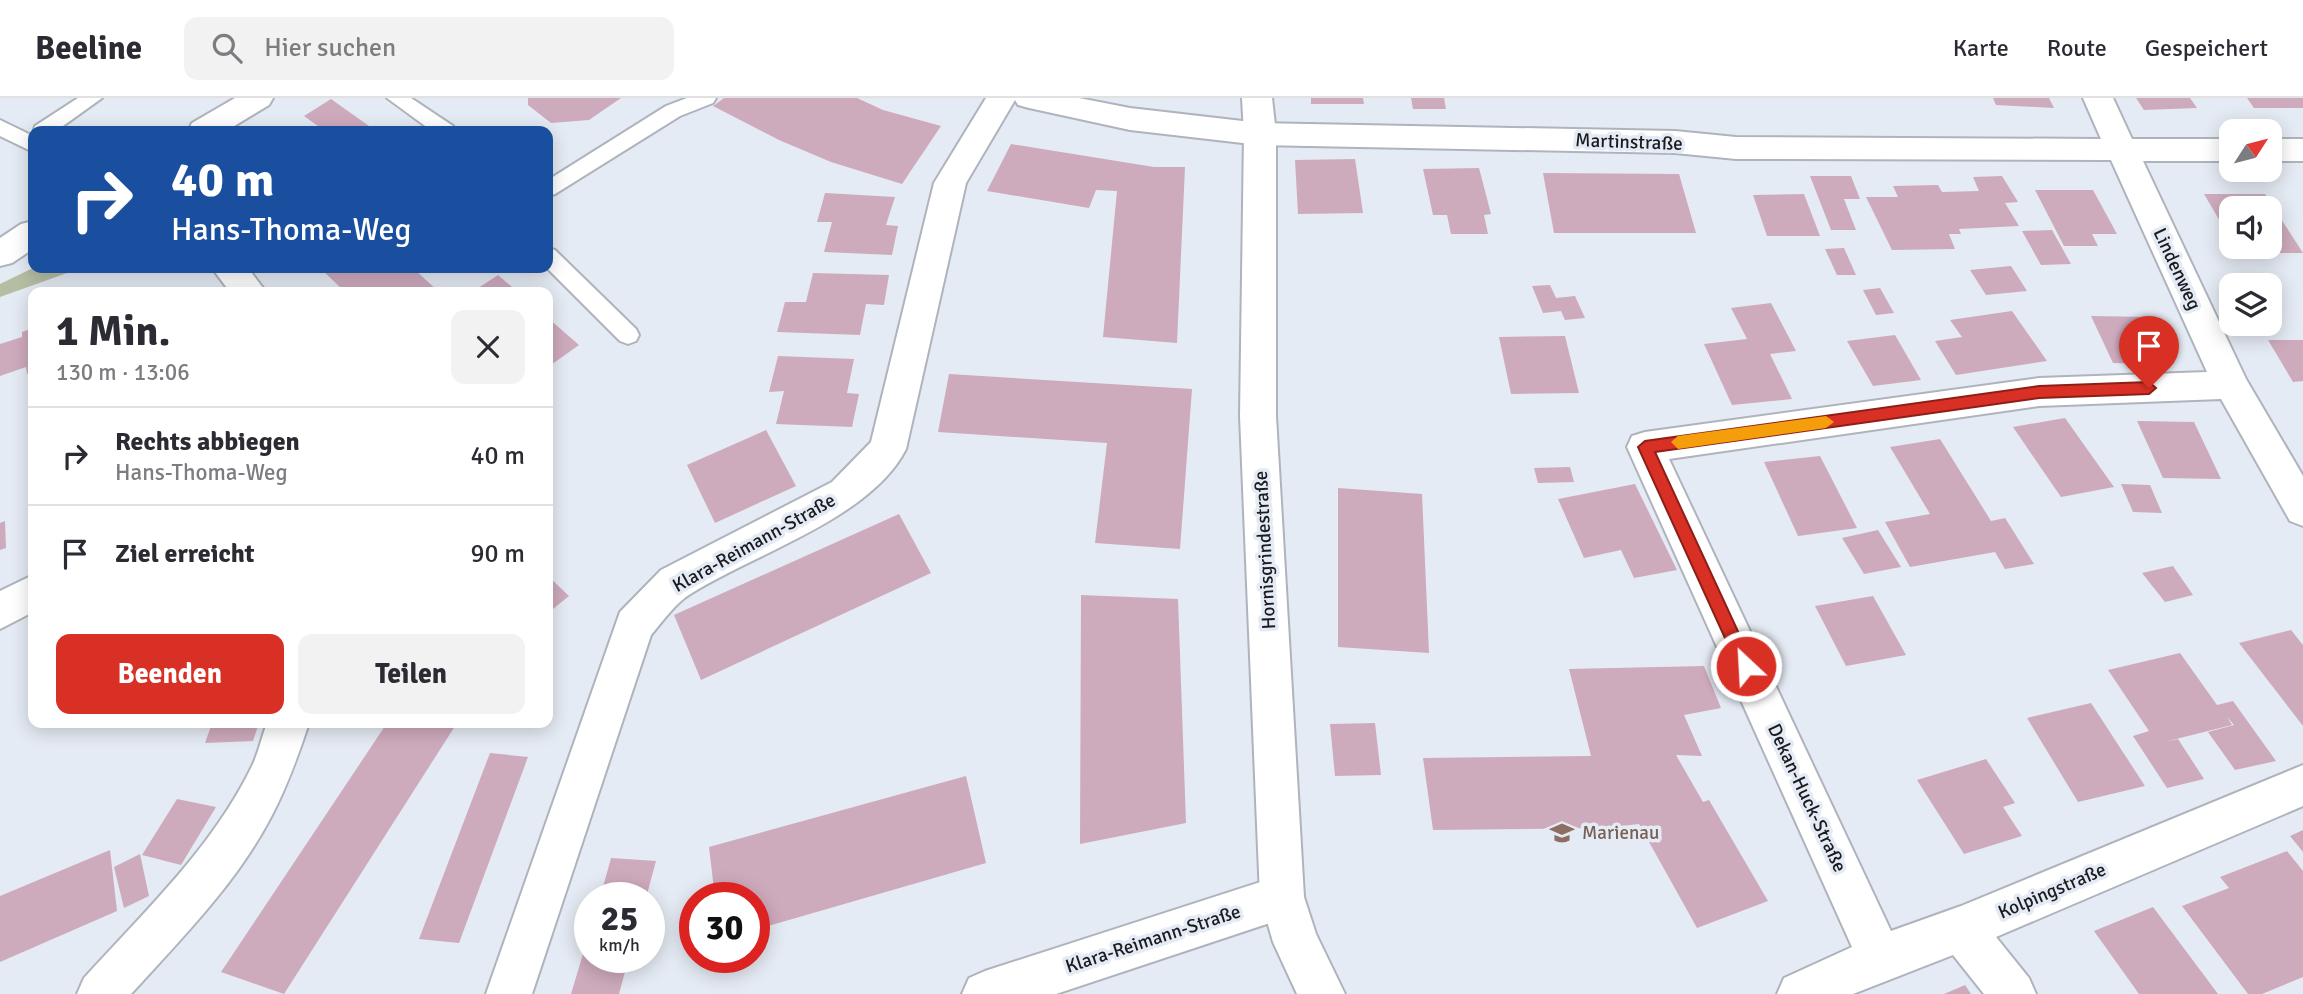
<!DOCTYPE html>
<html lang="de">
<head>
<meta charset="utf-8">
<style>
  body { margin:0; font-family:Signika,sans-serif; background:#f2f2f3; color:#2b2b33; height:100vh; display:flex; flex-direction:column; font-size:26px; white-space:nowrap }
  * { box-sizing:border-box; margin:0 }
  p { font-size:23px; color:#7c7c81 }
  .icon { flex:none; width:38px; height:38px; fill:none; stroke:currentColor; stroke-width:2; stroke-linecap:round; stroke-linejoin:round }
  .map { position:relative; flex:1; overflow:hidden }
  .panel { position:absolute; left:28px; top:189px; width:525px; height:441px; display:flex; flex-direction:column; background:#fff; border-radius:14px; box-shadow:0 4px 18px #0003 }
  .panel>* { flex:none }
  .banner { position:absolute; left:28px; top:28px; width:525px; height:147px; border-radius:14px; box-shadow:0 4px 18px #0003; background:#1a4fa0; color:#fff; overflow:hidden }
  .needle { width:46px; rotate:54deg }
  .buttons { position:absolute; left:2219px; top:21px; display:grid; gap:14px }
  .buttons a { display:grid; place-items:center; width:63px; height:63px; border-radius:14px; background:#fff; box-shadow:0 4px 18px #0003; font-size:35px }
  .speed { position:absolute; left:574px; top:784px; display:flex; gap:14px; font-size:35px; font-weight:700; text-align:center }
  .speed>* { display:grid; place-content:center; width:91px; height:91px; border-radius:50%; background:#fff; box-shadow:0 4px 18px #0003; line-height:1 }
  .speed small { font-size:18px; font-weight:400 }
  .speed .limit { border:10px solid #d22; background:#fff; color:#111 }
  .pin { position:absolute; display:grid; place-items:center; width:60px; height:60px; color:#fff; margin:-72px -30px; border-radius:50% 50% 50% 0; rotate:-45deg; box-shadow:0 0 7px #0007 }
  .pin .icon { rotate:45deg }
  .me { position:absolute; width:77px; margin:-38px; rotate:335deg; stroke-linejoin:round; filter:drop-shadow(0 0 5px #0008) }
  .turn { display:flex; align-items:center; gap:24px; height:147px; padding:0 28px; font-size:32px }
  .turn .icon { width:91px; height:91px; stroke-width:2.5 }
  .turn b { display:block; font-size:49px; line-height:60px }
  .round { display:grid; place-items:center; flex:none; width:74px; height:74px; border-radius:14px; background:#f2f2f3 }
  .headline { display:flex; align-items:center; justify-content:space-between; height:119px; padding:0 28px }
  h1 { font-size:42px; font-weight:800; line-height:52px }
  .cta { display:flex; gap:14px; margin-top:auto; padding:14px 28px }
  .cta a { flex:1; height:80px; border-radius:14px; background:#d93025; color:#fff; font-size:28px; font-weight:800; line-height:80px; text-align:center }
  .cta a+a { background:#f2f2f3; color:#2b2b33 }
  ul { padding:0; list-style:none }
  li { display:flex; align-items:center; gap:21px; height:98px; padding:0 28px; border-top:2px solid #e1e1e2 }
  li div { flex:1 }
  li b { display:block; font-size:26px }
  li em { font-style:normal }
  header { display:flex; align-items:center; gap:42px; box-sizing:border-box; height:98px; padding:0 35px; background:#fff; border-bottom:2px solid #e1e1e2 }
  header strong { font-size:33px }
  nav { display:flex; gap:38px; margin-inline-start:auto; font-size:24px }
  .search { width:490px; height:63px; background:#f2f2f3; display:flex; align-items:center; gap:18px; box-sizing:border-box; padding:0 24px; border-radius:14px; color:#7c7c81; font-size:26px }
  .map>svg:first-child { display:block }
</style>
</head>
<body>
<header>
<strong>Beeline</strong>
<div class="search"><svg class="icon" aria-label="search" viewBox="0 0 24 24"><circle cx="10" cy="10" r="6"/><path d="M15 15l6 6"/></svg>Hier suchen</div>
<nav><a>Karte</a><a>Route</a><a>Gespeichert</a></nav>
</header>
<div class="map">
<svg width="2303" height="896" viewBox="0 0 2303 896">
  <rect width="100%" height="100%" fill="#e5ebf4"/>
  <!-- green -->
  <polygon fill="#b5bda3" points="33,170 81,170 0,199 0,186"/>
  <!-- building -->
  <g fill="#ceaabd">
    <polygon points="528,0 621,0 589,22 551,25 528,7"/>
    <polygon points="724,0 857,0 883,12 941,28 902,86 831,64 779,42 713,8"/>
    <polygon points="1311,0 1363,0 1364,6 1311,6"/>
    <polygon points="1411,0 1444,0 1446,11 1413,11"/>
    <polygon points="1993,0 2049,0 2054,10 1996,7"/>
    <polygon points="2136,0 2190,0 2197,10 2144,12"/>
    <polygon points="2247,0 2303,0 2303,10 2254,10"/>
    <polygon points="331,1 376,33 325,33 304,18"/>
    <polygon points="1011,46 1154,69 1185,69 1177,245 1103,239 1117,93 1096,92 1089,110 987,93"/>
    <polygon points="1355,61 1363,115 1298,116 1295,62"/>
    <polygon points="1479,70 1491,116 1484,117 1488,136 1451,136 1447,117 1433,117 1423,71"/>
    <polygon points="1543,75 1679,76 1696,135 1554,135"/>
    <polygon points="1810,78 1851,78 1860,101 1844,101 1856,132 1831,132"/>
    <polygon points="2002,78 2018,104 2005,105 2019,128 1959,131 1961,136 1949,136 1955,151 1892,152 1866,99 1898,99 1893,88 1938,87 1942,94 1979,93 1973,79"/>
    <polygon points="2035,92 2093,92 2117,136 2092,136 2098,148 2064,148"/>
    <polygon points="825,95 895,99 886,127 898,128 892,157 824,154 832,124 817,124"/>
    <polygon points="1804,96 1820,138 1767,138 1753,97"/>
    <polygon points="2204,96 2265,96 2303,155 2275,155 2270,147 2270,110 2231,110 2231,142"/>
    <polygon points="2052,132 2071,166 2041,167 2022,133"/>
    <polygon points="1844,150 1856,177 1837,177 1825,151"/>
    <polygon points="2011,168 2027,193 1986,197 1970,172"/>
    <polygon points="320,170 413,170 439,194 345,194"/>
    <polygon points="813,175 889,177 884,207 866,206 860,237 777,234 785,204 806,204"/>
    <polygon points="498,177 518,194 472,194"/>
    <polygon points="1550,187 1556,200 1575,198 1585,220 1565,222 1561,213 1543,215 1532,188"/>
    <polygon points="1880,190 1894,215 1876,217 1863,192"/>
    <polygon points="1771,205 1796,253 1770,256 1792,301 1732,307 1704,246 1747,241 1731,210"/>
    <polygon points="2012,213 2047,263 1956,277 1935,243 1962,239 1950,222"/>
    <polygon points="2091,218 2152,219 2169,252 2156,252 2162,266 2113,265"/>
    <polygon points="548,220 579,247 548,269"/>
    <polygon points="33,230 33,274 27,276 26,269 0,278 0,246 22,239 22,234"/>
    <polygon points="1895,237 1921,282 1873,288 1847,243"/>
    <polygon points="1565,238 1579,295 1511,296 1499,239"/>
    <polygon points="2268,242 2303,242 2303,283 2293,284"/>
    <polygon points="778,258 854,261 847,295 859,296 852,329 776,326 784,293 769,294"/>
    <polygon points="949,276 1192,291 1180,451 1095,445 1107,345 938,334"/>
    <polygon points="2065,320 2114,389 2061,399 2013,329"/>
    <polygon points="2137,323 2194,324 2221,381 2163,380"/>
    <polygon points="766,332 796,388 715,425 687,367"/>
    <polygon points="1940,341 1991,423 2005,420 2034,466 2005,471 1995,454 1910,469 1885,424 1930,416 1890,349"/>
    <polygon points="1820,358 1857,430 1798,438 1764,364"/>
    <polygon points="1570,369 1574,384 1538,385 1534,370"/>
    <polygon points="1635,386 1677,472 1634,480 1621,452 1584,460 1558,401"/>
    <polygon points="2121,386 2150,387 2162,415 2133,414"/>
    <polygon points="1338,390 1422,396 1429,555 1338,549"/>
    <polygon points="899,416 931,475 701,582 674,517"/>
    <polygon points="5,423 6,450 0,452 0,425"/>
    <polygon points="1878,432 1901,469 1864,476 1842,440"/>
    <polygon points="2173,468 2193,497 2165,504 2142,475"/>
    <polygon points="548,478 569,498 548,515"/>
    <polygon points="1081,497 1178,501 1186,725 1080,746"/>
    <polygon points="1873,498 1906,557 1846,568 1815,508"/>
    <polygon points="2291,532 2303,547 2303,628 2239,545"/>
    <polygon points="2180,555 2217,607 2233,603 2276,663 2235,672 2208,634 2234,627 2227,619 2232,627 2164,644 2178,641 2204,681 2167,690 2133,638 2149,633 2108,572"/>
    <polygon points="1704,568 1721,610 1684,617 1702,658 1676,657 1703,704 1709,702 1768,803 1697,830 1639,726 1605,730 1433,732 1423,660 1591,658 1569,571"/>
    <polygon points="2091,605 2145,688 2078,704 2027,620"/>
    <polygon points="212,625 259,625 253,643 205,645"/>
    <polygon points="387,625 457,625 284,896 221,874"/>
    <polygon points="1375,625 1381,677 1335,678 1330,626"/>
    <polygon points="490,655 528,659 459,845 419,841"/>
    <polygon points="1986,661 2015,705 2003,709 2022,738 1964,756 1917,682"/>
    <polygon points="966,678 986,765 754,832 754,800 715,800 709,749"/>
    <polygon points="177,701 216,709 181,767 142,757"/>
    <polygon points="2303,732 2303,754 2290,738"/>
    <polygon points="110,752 117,813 0,864 0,798"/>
    <polygon points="2287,753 2303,773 2303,879 2262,896 2248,896 2182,808 2229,790 2220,779"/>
    <polygon points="140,756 149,798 124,810 114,769"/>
    <polygon points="611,760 656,763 646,800 600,800"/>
    <polygon points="2153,809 2218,896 2139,896 2094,833"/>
    <polygon points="589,836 590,859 629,859 619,896 571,896"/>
    <polygon points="1965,887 1971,896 1944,896"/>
  </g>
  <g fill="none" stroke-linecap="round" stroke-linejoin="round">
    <!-- lane casing -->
    <g stroke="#aeb3bc" stroke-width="4">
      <g id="lane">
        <polygon points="78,0 102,0 56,33 33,35 35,28"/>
        <polygon points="387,0 411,0 453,28 456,33 432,33"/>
        <polygon points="687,0 716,0 713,5 680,18 555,96 548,98 548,82 666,8"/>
        <polygon points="0,22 33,38 33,54 0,38"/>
        <polygon points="548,150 555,152 636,231 639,237 636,243 628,246 620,243 547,170"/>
      </g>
    </g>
    <!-- street casing -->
    <g stroke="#aeb3bc" stroke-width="4">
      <g id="street">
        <path d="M986,0h93l51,10 130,15 415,8 61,6 365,2 -18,-41h30l19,41h99v22h-88l103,218 57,97v50l-13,-5 -69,-122 -182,7 -370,53 222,472 70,-25 342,-141v41l-307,131 33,41 7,16h-52l-31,-39 -100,39h-76l7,-16 68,-31 -225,-500 5,-11 13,-4 394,-54 168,-6 -96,-212 -375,-1 -61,-6 -415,-8 -130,-15 -101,-22 -11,-3 -3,-5 -49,83 -60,266c-35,69 -150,104 -214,144 -16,9 -29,28 -41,42l-119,359h-46l134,-382 41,-42 171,-88 39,-40 63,-259z"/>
        <rect x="2270" y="41" width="33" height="22"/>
        <polygon points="212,170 248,170 266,194 230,194"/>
        <polygon points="33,477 33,514 0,531 0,493"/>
        <path d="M267,625h42c-11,33 -22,64 -38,94 -35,67 -90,122 -140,177h-54l7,-16c61,-67 130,-132 169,-214 6,-13 9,-28 14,-41z"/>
        <polygon points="1282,777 1298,783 1304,799 1298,815 1282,821 1056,896 962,896 969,880 985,873"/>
      </g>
    </g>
    <!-- secondary casing -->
    <g stroke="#aeb3bc" stroke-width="4">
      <g id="secondary">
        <polygon points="235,0 273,0 269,7 226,33 188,33 192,25"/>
        <polygon points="1242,0 1272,0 1276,36 1276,318 1304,799 1316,836 1345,896 1297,896 1273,844 1260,799 1240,318 1244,36"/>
        <polygon points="33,123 33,151 12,165 0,168 0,140 21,126"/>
      </g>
    </g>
    <!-- lane -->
    <use href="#lane" fill="#fff" fill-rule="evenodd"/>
    <!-- street -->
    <use href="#street" fill="#fff" fill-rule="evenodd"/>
    <!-- secondary -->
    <use href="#secondary" fill="#fff" fill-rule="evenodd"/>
  </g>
  <!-- route -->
  <polygon fill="#d93025" stroke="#8d1f18" stroke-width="2" points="2149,284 2156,290 2149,296 2039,300 1655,354 1754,568 1752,573 1746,576 1740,573 1638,349 1645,343 2039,288"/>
  <!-- slow -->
  <polygon fill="#f59e0b" points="1826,318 1834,324 1826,330 1678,351 1671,344 1678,338"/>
  <!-- icons -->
  <defs>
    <g id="school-bare" transform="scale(1.89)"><path d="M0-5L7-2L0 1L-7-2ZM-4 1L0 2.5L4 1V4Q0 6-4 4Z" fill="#8d6e63" stroke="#e5ebf4" stroke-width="2.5" paint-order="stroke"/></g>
  </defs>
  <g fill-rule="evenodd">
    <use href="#school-bare" x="1562" y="735"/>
  </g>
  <g text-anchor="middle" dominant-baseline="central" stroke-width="7" stroke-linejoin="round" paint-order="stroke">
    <!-- street labels -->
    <g font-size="19" fill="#1a1b1f" stroke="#e5ebf4">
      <text transform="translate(1629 44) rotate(2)">Martinstraße</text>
      <text transform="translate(2177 171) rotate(65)">Lindenweg</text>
      <text transform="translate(754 445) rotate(-29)">Klara-Reimann-Straße</text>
      <text transform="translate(1265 452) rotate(-93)">Hornisgrindestraße</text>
      <text transform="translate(1807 700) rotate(65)">Dekan-Huck-Straße</text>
      <text transform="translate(2052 793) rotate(-23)">Kolpingstraße</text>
      <text transform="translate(1153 841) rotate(-18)">Klara-Reimann-Straße</text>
    </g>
    <!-- education labels -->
    <g font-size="19" fill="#785e54" stroke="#e5ebf4" text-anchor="start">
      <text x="1582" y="735">Marienau</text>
    </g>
  </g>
</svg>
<div class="buttons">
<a><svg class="needle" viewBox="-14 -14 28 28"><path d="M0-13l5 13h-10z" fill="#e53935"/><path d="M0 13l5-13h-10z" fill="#7c7c81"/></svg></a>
<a><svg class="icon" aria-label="sound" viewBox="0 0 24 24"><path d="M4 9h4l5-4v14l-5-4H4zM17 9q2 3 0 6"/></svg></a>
<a><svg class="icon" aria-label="layers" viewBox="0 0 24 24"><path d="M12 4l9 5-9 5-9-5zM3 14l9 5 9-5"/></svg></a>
</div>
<div class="speed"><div>25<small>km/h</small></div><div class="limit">30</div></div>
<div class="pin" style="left:2149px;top:290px;background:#d93025"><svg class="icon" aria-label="arrive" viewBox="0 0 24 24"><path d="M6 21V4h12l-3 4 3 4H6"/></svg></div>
<svg class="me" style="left:1746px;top:568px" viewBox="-20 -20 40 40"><circle r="17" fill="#d93025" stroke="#fff" stroke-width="3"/><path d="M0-11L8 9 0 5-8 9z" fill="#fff"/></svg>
<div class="banner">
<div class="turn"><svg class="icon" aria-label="right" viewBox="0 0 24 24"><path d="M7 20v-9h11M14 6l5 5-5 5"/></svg><div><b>40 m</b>Hans-Thoma-Weg</div></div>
</div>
<section class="panel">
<div class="headline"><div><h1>1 Min.</h1><p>130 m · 13:06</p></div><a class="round"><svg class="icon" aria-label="close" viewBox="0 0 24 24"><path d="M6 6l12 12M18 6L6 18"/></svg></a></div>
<ul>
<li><svg class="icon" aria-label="right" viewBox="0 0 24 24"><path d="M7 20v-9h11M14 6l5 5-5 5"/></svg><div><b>Rechts abbiegen</b><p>Hans-Thoma-Weg</p></div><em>40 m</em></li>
<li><svg class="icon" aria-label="arrive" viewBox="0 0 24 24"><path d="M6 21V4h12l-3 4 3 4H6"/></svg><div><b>Ziel erreicht</b></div><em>90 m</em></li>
</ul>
<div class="cta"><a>Beenden</a><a>Teilen</a></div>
</section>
</div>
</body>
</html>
